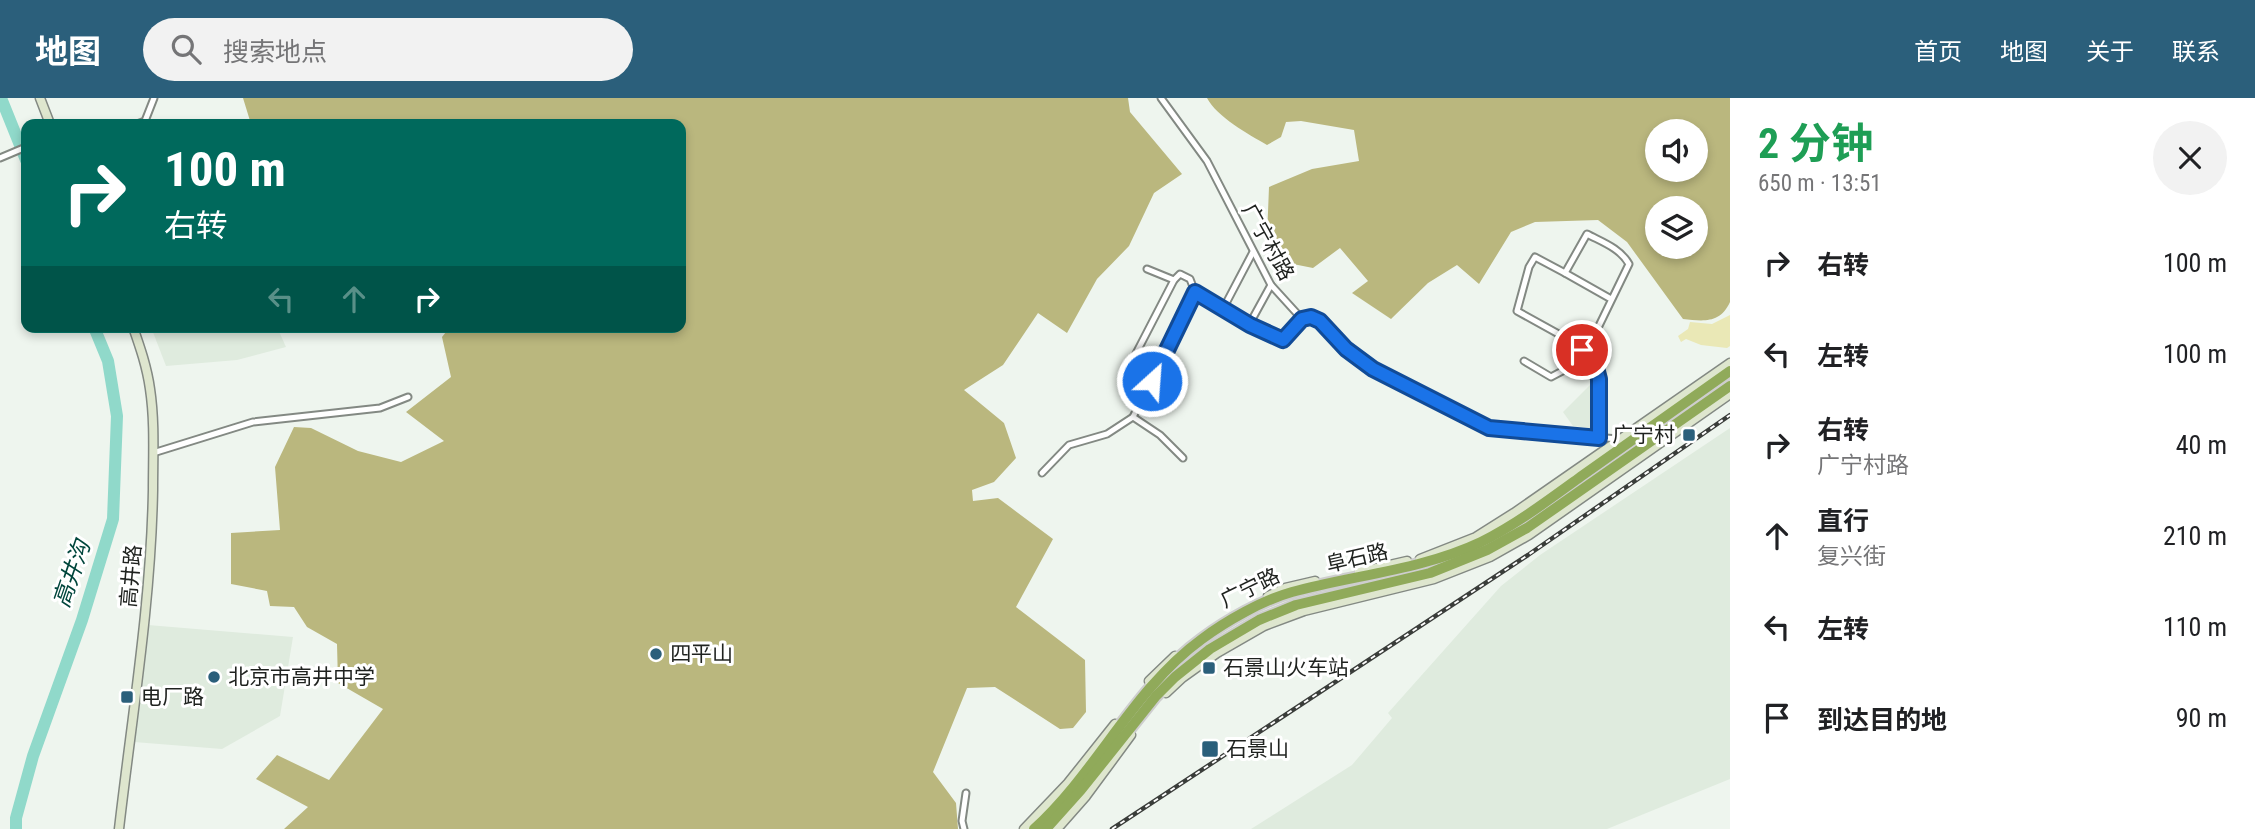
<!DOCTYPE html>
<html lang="zh">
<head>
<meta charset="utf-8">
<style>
  body { margin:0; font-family:"Roboto Condensed","Noto Sans SC",sans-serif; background:#f2f2f2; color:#202124; height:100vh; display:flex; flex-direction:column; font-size:26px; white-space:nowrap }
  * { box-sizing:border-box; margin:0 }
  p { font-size:23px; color:#757577 }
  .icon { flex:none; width:38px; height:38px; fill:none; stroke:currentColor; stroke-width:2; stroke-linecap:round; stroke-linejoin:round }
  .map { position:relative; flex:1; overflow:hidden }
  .panel { display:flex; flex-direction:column; background:#fff; width:525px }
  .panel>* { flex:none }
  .banner { position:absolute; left:21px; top:21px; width:665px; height:214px; border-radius:14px; box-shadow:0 4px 10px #0003; background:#00695c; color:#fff; overflow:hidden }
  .tools { position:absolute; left:1645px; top:21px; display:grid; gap:14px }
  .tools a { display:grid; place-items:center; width:63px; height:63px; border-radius:50%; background:#fff; box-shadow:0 4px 10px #0003; font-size:35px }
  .pin { position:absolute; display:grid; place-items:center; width:60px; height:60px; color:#fff; margin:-30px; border:4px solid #fff; border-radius:50%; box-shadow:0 2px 7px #0007 }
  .me { position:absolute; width:77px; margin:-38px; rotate:26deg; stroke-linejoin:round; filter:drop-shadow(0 0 5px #0008) }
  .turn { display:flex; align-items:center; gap:24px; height:147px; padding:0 28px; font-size:32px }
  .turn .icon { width:91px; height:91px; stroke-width:2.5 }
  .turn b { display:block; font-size:49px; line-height:60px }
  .lanes { display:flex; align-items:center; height:66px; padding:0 28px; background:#0003; justify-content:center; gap:35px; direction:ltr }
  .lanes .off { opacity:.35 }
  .round { display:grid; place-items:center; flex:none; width:74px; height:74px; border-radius:37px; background:#f2f2f2 }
  .summary { display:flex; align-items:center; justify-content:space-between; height:119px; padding:0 28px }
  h1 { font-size:42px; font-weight:700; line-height:52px; color:#1e9e55 }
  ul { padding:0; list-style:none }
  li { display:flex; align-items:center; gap:21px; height:91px; padding:0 28px }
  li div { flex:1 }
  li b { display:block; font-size:26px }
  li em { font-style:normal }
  header { display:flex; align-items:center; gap:42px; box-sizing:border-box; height:98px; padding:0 35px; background:#2b5f7b; color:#fff }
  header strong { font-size:33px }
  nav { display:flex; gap:38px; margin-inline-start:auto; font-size:24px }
  .search { width:490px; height:63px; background:#f2f2f2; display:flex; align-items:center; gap:18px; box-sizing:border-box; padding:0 24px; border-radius:38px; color:#757577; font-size:26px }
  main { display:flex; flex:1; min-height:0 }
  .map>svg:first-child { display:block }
</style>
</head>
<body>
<header>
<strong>地图</strong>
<div class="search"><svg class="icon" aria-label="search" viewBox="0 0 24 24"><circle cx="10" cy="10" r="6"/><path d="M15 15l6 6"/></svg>搜索地点</div>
<nav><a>首页</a><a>地图</a><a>关于</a><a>联系</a></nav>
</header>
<main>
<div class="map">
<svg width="1730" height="731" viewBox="0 0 1730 731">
  <rect width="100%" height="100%" fill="#eef5ee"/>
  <!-- built -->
  <g fill="#dfebde">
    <polygon points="151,229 277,229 286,249 237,262 166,268"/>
    <polygon points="1596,281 1597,331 1573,328 1563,314"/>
    <polygon points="1730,330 1730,681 1607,731 1251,731 1352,667 1392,620 1388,615 1501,488 1540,457"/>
    <polygon points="148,527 293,539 280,618 222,651 134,644"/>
  </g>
  <!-- green -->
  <polygon fill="#eae8b6" points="1730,217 1730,248 1727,250 1701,247 1686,241 1681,244 1678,238 1688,231 1690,224 1712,226"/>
  <!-- forest -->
  <g fill="#bab77e" fill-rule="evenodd">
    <polygon points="243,0 1128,0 1130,14 1182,76 1154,95 1129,148 1097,181 1067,235 1038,215 1003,267 964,292 1004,325 1016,360 994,384 972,392 973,403 998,400 1053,441 1016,509 1085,562 1086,614 1073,630 1060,631 995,589 967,590 933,674 956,705 958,731 284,731 308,709 256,681 277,657 329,682 383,611 338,585 337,546 307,529 294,509 270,508 267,493 231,486 231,435 280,432 275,369 294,329 311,330 358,353 401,364 444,343 406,314 451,279 442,239 450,229 681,229 681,26 251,26"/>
    <path d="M1207,0h523v204c-10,22 -27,19 -47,17l-56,-77 -29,-22 -63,2 -24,10 -32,52 -22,-19 -29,18 -37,36 -39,-26 16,-12 -28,-33 -27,20 -20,-4 -15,-22 -11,-5 2,-50 43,-18 47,-8 -5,-31 -53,-9 -15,1 -5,15 -14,8c-19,-11 -50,-28 -60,-47zM1657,33h39v39h-39zM1657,110h39v39h-39z"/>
  </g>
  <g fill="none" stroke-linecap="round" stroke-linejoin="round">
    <!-- river -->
    <g stroke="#90d9ca" stroke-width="12">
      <polyline points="1,0 26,62"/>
      <polyline points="16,731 16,720 33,658 82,522 113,421 117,318 108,263 94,229"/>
    </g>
    <!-- street casing -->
    <g stroke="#838983" stroke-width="9">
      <g id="street">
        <polyline points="1161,0 1207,63 1271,187 1302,221"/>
        <polyline points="137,26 145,23 154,0"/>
        <polyline points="0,60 26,49"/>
        <polyline points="1147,171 1174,182 1180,176 1190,181 1195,194 1249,227 1283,242 1302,221"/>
        <polyline points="1565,175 1535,159 1529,169 1517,213 1573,244 1595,266"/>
        <polyline points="1223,211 1253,154"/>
        <polyline points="1302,221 1312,219 1320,224 1346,251 1373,271 1489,330 1618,341"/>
        <polyline points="1249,227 1271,187"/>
        <polyline points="1524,263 1551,279 1589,259"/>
        <polyline points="1151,283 1129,269 1174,182"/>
        <polyline points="1133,319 1195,194"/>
        <path d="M1599,340v-60l-6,-24 2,-20 34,-70c-9,-16 -27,-22 -42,-30l-22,39 46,26"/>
        <polyline points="153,355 253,324 380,310 408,299"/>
        <polyline points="1042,375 1069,347 1107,336 1133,319 1160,337 1183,360"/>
        <polyline points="964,731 962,723 966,695"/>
      </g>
    </g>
    <!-- secondary casing -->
    <g stroke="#838983" stroke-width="11">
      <g id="secondary">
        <polyline points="40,0 50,26"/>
        <polyline points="1420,461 1476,439 1514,415 1730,265"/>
        <polyline points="1359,474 1407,463"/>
        <polyline points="1268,498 1285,490 1315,483"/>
        <polyline points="1149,583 1175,558"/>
        <polyline points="1166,595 1182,580 1217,555 1264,528 1304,513 1434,481 1490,459 1529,437 1730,296"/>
        <path d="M119,731c13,-113 32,-226 34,-339 0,-34 2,-68 -3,-101 -3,-22 -10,-42 -17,-62"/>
        <polyline points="1024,731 1068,685 1115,626"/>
        <polyline points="1057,731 1086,698 1131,637"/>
      </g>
    </g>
    <!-- highway casing -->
    <g stroke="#cecece" stroke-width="14">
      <g id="highway">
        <path d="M1034,731c63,-57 99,-140 168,-190 24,-18 61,-39 90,-47 62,-17 130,-22 189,-50 36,-18 69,-43 102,-67 49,-35 98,-69 147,-104"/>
        <polyline points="1046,731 1081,692 1156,598 1175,579 1210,551 1259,522 1296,507 1430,475 1487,452 1527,430 1730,288"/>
      </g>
    </g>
    <!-- street -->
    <use href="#street" stroke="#fff" stroke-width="5"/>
    <!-- secondary -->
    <use href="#secondary" stroke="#dee6ce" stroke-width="8"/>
    <!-- highway -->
    <use href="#highway" stroke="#90aa5a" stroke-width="10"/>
    <!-- rail casing -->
    <g stroke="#3a3d3a" stroke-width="4.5">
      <polyline id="rail" points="1112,731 1528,457 1730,317"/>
    </g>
    <!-- rail -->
    <use href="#rail" stroke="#fff" stroke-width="2" stroke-dasharray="5" stroke-linecap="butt"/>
  </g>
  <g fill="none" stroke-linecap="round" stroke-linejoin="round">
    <!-- route casing -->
    <g stroke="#114b97" stroke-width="18">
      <polyline id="route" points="1152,283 1195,194 1250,227 1283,242 1302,221 1311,219 1320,223 1346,251 1373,271 1489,330 1599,340 1599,281 1595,266 1582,252"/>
    </g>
    <!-- route -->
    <use href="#route" stroke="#1a73e8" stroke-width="12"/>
  </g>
  <!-- markers -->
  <g fill="#2b5f7b" stroke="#fff" stroke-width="2.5">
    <rect x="1682" y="330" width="14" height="14" rx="3.5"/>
    <circle cx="656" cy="556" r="7"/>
    <rect x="1202" y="563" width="14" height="14" rx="3.5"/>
    <circle cx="214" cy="579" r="7"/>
    <rect x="120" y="592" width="14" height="14" rx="3.5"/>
    <rect x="1201" y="642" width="18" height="18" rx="3.5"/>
  </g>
  <g text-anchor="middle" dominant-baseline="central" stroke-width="6" stroke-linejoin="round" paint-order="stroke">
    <!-- street labels -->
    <g font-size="21" fill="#1f221f" stroke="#fff">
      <text transform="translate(1268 144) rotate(61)">广宁村路</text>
      <text transform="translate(1357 460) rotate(-13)">阜石路</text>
      <text transform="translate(131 478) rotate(-85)">高井路</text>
      <text transform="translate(1250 490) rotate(-26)">广宁路</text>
    </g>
    <!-- poi labels -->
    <g font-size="21" fill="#1f221f" stroke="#fff" text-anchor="start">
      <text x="1675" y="337" text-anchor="end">广宁村</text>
      <text x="670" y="556">四平山</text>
      <text x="1223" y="570">石景山火车站</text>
      <text x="228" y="579">北京市高井中学</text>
      <text x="141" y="599">电厂路</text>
      <text x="1226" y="651">石景山</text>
    </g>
    <!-- water labels -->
    <g font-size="23" font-style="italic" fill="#00463c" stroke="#fff">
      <text transform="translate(72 476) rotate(-71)">高井沟</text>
    </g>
  </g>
</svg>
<div class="tools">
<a><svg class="icon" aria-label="sound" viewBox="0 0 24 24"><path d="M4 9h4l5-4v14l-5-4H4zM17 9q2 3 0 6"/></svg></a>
<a><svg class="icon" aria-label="layers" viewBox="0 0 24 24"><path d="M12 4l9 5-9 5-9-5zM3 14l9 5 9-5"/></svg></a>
</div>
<div class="pin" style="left:1582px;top:252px;background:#d93025"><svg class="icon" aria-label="arrive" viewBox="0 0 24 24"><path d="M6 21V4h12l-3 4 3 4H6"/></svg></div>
<svg class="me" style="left:1152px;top:283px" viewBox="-20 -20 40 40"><circle r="17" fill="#1a73e8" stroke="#fff" stroke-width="3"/><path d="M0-11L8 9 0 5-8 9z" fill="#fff"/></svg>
<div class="banner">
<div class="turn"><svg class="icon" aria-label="right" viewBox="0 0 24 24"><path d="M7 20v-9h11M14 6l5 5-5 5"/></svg><div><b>100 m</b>右转</div></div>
<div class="lanes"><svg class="icon off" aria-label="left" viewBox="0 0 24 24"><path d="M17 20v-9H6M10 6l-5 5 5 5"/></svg><svg class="icon off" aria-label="ahead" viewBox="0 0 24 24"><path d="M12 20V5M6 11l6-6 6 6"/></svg><svg class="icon" aria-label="right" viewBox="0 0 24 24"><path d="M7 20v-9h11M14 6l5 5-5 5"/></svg></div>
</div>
</div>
<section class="panel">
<div class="summary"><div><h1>2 分钟</h1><p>650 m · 13:51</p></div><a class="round"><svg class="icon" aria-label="close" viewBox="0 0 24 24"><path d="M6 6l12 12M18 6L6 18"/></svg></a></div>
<ul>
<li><svg class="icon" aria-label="right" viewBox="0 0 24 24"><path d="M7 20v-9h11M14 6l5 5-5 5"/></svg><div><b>右转</b></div><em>100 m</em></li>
<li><svg class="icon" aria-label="left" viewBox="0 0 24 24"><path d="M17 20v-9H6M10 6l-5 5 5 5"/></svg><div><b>左转</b></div><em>100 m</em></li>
<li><svg class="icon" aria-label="right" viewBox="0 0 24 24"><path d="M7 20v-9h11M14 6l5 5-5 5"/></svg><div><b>右转</b><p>广宁村路</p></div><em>40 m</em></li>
<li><svg class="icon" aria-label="ahead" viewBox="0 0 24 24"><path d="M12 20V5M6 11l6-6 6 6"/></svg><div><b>直行</b><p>复兴街</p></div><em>210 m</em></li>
<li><svg class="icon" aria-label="left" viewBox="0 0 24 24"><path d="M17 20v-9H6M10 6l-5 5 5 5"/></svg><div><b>左转</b></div><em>110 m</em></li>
<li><svg class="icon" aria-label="arrive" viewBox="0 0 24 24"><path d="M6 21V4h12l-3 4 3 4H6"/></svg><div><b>到达目的地</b></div><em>90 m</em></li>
</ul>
</section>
</main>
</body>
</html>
